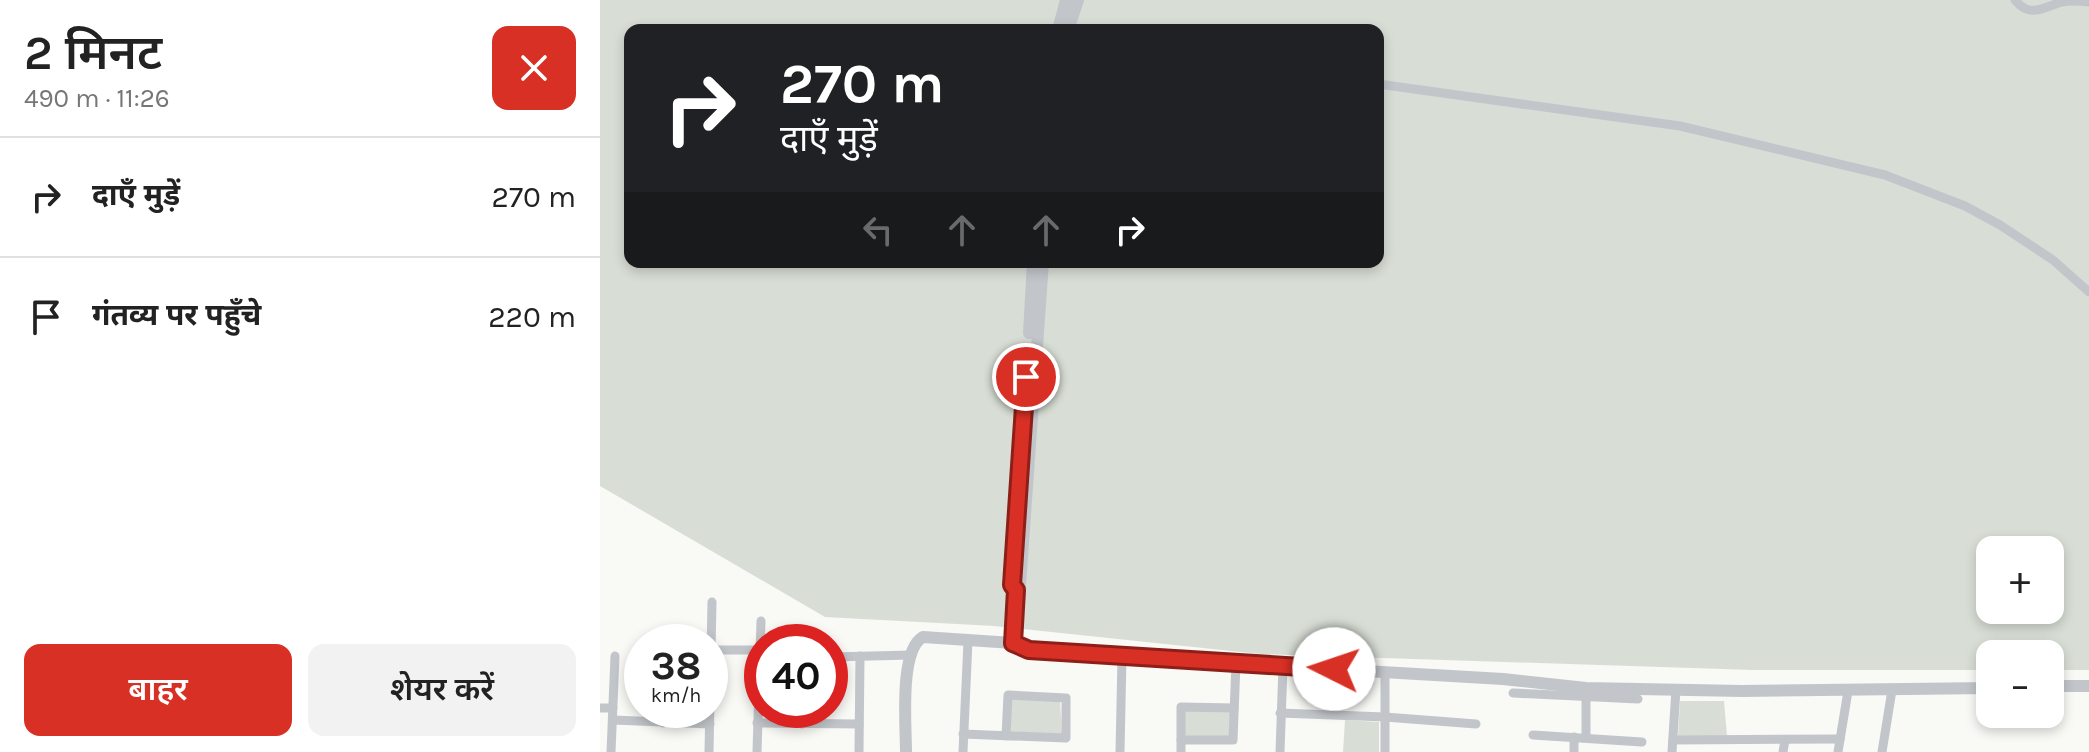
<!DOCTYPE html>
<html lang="hi">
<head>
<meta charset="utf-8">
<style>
  body { margin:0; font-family:Karla,"Noto Sans Devanagari",sans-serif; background:#f2f2f2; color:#222; height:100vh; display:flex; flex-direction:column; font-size:30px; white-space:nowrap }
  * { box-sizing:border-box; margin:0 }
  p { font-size:26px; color:#767676 }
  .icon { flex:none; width:44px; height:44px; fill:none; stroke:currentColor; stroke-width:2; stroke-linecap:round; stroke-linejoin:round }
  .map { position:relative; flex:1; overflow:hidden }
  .drawer { display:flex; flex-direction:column; background:#fff; width:600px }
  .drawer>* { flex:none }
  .top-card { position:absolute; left:24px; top:24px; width:760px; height:244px; border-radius:16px; box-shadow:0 4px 12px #0003; background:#202124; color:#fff; overflow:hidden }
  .buttons { position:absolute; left:1376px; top:536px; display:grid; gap:16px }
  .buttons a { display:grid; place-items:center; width:88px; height:88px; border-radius:16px; background:#fff; box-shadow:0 4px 12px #0003; font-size:40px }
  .speed { position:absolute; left:24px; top:624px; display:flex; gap:16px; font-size:40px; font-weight:700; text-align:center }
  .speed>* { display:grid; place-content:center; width:104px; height:104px; border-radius:50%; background:#fff; box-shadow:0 4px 12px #0003; line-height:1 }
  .speed small { font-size:20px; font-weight:400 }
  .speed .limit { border:12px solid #d22; background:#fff; color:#111 }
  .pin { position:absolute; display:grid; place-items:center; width:68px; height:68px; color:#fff; margin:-34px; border:4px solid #fff; border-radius:50%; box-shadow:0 2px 8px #0007 }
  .me { position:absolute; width:88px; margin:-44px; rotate:274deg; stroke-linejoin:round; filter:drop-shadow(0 0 6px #0008) }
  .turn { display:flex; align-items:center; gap:28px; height:168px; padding:0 24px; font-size:36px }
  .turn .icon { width:104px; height:104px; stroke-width:2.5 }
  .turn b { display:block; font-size:56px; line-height:68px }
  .lanes { display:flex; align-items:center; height:76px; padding:0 24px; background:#0003; justify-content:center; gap:40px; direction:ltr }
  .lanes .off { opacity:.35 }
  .round { display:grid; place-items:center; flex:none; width:84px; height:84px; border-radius:16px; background:#f2f2f2 }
  .overview { display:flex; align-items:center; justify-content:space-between; height:136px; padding:0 24px }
  h1 { font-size:48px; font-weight:600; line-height:60px }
  .button { display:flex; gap:16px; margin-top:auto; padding:16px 24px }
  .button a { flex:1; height:92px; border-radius:16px; background:#d93025; color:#fff; font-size:32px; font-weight:600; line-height:92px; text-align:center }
  .button a+a { background:#f2f2f2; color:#222 }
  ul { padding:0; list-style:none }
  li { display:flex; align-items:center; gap:24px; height:120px; padding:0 24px; border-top:2px solid #e0e0e0 }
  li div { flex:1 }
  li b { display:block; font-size:30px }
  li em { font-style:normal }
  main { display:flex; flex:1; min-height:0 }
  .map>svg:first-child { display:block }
</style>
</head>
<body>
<main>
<section class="drawer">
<div class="overview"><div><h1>2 मिनट</h1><p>490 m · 11:26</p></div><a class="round" style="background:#d93025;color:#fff"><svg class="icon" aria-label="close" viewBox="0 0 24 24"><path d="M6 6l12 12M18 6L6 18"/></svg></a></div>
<ul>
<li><svg class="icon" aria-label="right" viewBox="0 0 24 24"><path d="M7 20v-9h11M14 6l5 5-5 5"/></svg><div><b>दाएँ मुड़ें</b></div><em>270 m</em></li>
<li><svg class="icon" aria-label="arrive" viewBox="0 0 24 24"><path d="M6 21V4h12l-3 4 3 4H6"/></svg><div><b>गंतव्य पर पहुँचे</b></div><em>220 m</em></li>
</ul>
<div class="button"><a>बाहर</a><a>शेयर करें</a></div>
</section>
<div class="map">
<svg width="1489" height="752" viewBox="0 0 1489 752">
  <rect width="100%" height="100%" fill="#f9f9f6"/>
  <!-- green -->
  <g fill="#d8ded6" fill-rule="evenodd">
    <path d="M0,0h1489v670h-39v-16h-60v16h-238l-492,-16 -266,-28 -169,-9 -225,-131zM30,30h748v232h-748zM1390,550h60v60h-60z"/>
    <polygon points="411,699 460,701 462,734 409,732"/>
    <polygon points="1080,701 1124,701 1127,736 1078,736"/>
    <polygon points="630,709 630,736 585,737 585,710"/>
    <polygon points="745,720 779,722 779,752 743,752"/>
  </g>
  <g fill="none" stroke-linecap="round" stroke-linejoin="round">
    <!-- minor -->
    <g stroke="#c2c6ca" stroke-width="9">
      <path d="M1415,0c15,19 29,7 47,2 9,-2 18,-1 27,0"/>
      <polyline points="778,84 1080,126 1285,175 1365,206 1400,225 1453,260 1489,292"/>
      <polyline points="113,650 160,650"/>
      <polyline points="230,657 312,655"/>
      <polyline points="913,693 1038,699"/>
      <polyline points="0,708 13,708"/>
      <polyline points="680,713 785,717 876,724"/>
      <polyline points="13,720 110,724"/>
      <polyline points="63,723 64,710"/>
      <polyline points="157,723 259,724"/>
      <polyline points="202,724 204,710"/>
      <polyline points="363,734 466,738 466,698 408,695 406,736"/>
      <polyline points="933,735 1042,742"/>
      <polyline points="986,737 986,692"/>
      <polyline points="581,740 633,740 636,663"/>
      <polyline points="1073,740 1240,739"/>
      <polyline points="11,752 15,656"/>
      <polyline points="109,752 112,602"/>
      <polyline points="157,752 161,621"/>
      <polyline points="259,752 260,656"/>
      <polyline points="363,752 368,641"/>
      <polyline points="520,752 522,657"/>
      <polyline points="581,752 581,707 634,708"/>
      <polyline points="680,752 683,666"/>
      <polyline points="785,752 785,672"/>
      <polyline points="974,752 974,737"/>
      <polyline points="1072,752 1076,689"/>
      <polyline points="1183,752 1185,740"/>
      <polyline points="1238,752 1248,691"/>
      <polyline points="1282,752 1292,690"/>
    </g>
    <!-- tertiary -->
    <g stroke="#c2c6ca" stroke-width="12">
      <polyline points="458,30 466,0"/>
      <polyline points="468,30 478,0"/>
      <polyline points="429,333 433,262"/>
      <polyline points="413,643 416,590 420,585 443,262"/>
      <polyline points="1450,686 1489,686"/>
      <path d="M306,752c0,-26 -7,-102 17,-115l90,6 16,7 93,7 381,22 83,9 156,3 248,-3"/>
    </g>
  </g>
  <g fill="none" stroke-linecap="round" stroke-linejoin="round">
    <!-- route casing -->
    <g stroke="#8d1f18" stroke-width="20">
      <polyline id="route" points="426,377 412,585 416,590 413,643 429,650 734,669"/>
    </g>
    <!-- route -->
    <use href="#route" stroke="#d93025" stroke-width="14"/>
  </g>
</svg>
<div class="buttons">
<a>+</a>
<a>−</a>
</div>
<div class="speed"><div>38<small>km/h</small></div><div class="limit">40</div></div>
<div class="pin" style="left:426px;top:377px;background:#d93025"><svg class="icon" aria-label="arrive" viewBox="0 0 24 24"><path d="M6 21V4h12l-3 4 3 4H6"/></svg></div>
<svg class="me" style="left:734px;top:669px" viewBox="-20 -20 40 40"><circle r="19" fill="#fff"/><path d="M0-13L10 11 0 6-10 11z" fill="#d93025"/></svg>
<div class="top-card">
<div class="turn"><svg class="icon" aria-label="right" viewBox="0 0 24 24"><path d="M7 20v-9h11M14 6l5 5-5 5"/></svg><div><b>270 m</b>दाएँ मुड़ें</div></div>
<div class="lanes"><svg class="icon off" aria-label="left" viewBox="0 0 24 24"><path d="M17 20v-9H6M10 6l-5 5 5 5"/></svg><svg class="icon off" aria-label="ahead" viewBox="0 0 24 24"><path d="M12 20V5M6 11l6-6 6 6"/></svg><svg class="icon off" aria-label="ahead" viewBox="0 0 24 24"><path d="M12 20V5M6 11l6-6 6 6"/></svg><svg class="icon" aria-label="right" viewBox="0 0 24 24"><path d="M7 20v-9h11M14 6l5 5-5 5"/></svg></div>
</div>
</div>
</main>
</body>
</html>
